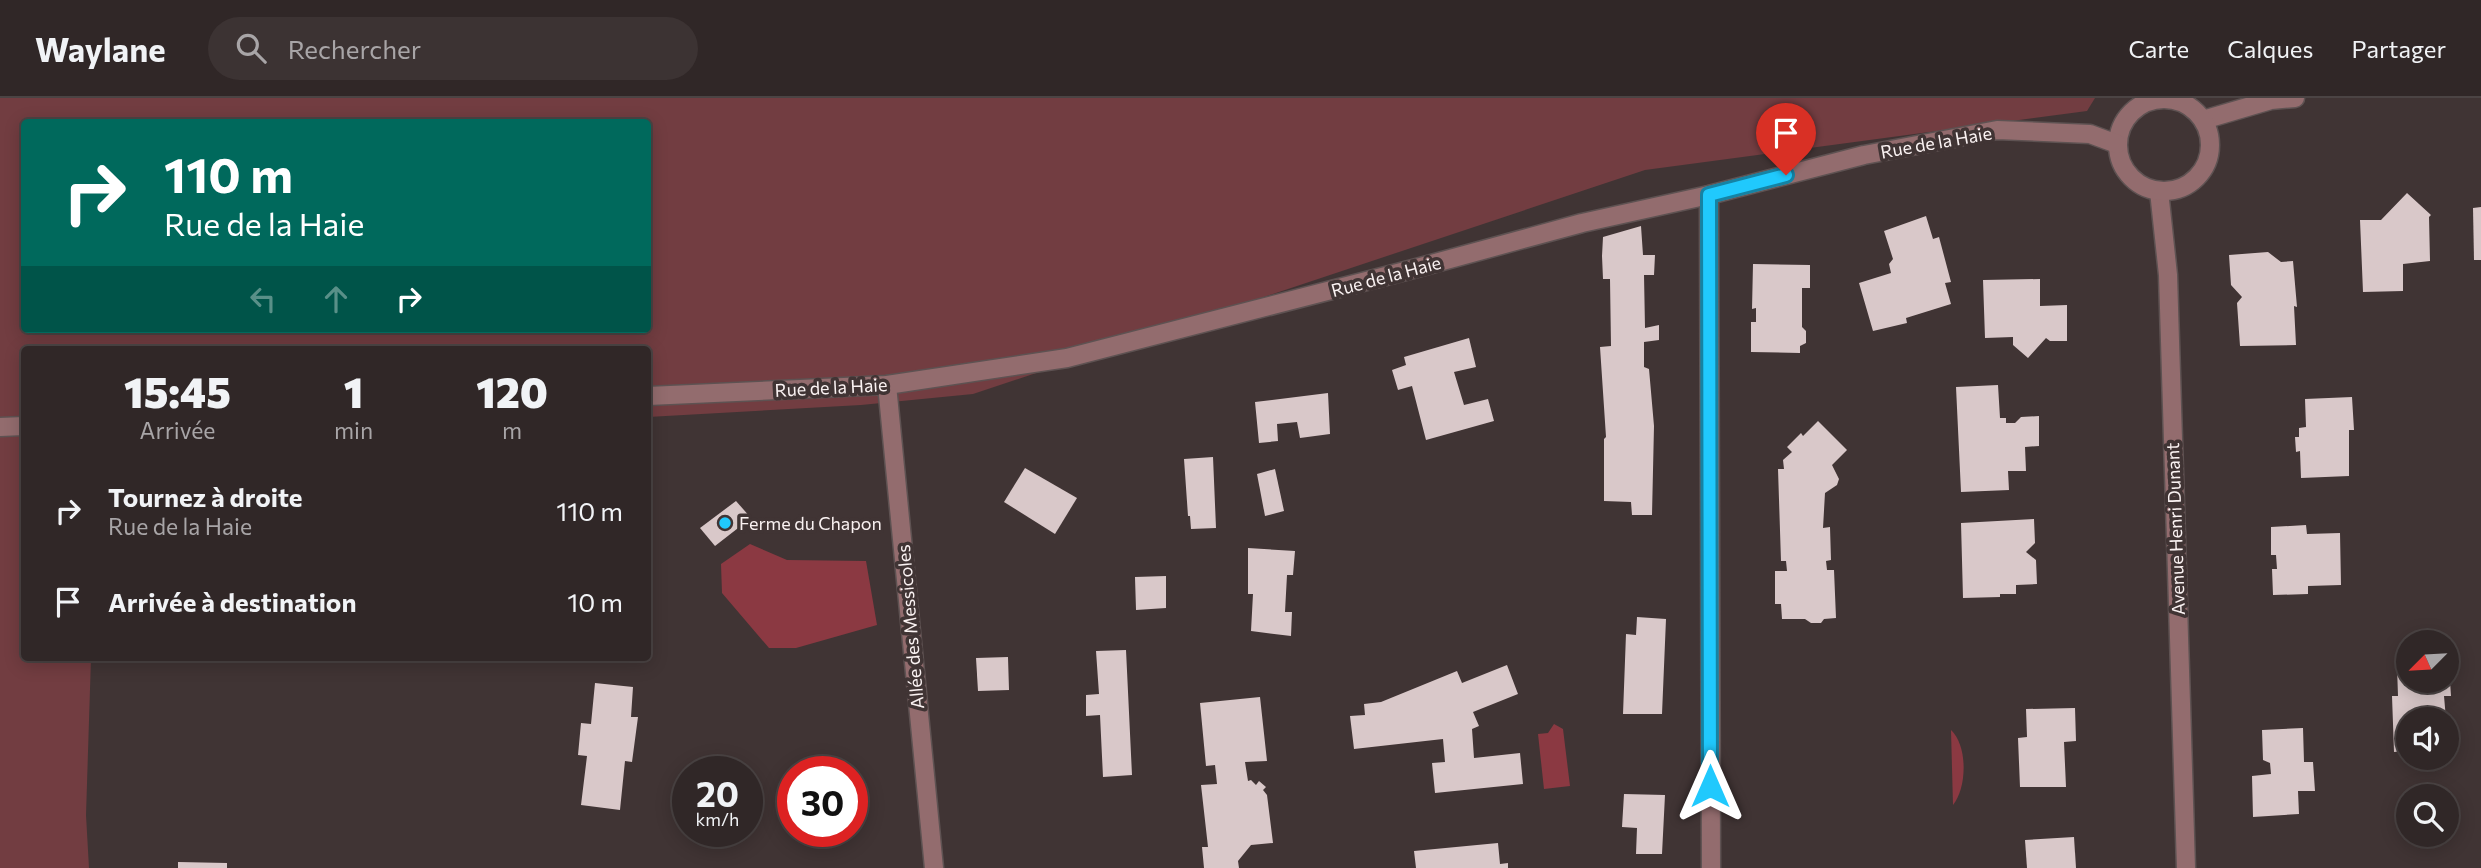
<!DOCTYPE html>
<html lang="fr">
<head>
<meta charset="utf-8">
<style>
  body { margin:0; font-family:Commissioner,sans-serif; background:#3c3333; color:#f1f3f6; height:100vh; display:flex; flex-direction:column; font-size:26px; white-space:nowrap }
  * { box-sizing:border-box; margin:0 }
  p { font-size:23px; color:#a8a5a7 }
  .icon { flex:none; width:38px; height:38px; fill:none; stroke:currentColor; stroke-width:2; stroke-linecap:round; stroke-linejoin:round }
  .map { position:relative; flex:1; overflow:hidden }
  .sheet { position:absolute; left:21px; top:248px; width:630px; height:315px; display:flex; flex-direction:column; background:#302727; border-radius:7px; box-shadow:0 4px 18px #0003,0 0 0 2px #4b4444 }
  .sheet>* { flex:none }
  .guide { position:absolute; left:21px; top:21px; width:630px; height:214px; border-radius:7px; box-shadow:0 4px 18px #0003,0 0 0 2px #4b4444; background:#00695c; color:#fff; overflow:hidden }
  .needle { width:46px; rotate:246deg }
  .tools { position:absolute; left:2396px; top:532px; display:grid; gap:14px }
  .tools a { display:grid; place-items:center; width:63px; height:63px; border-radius:50%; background:#302727; box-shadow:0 4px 18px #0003,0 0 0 2px #4b4444; font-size:35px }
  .speed { position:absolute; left:672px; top:658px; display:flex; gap:14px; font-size:35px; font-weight:700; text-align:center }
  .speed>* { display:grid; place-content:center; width:91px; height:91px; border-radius:50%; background:#302727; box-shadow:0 4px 18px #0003,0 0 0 2px #4b4444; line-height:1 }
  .speed small { font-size:18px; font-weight:400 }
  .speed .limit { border:10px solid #d22; background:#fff; color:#111 }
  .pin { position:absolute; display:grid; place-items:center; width:60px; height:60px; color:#fff; margin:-72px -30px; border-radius:50% 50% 50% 0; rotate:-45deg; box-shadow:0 0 7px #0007 }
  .pin .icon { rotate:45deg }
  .me { position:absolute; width:77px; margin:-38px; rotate:0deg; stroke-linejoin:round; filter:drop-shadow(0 0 5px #0008) }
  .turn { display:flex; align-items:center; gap:24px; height:147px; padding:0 28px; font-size:32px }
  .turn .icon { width:91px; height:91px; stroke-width:2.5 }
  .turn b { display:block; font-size:49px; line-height:60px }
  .lanes { display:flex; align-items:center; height:66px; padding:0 28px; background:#0003; justify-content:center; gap:35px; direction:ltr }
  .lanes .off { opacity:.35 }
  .eta { display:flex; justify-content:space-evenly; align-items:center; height:119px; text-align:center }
  .eta b { font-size:42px; font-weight:800; line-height:49px }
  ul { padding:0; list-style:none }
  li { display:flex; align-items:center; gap:21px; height:91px; padding:0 28px }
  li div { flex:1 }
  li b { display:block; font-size:26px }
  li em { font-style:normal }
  header { display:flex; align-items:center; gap:42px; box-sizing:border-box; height:98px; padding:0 35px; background:#302727; border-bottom:2px solid #4b4444 }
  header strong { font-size:33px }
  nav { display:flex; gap:38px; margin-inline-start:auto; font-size:24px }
  .search { width:490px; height:63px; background:#3c3333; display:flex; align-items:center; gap:18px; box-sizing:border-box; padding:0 24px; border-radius:38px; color:#a8a5a7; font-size:26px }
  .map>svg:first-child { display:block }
</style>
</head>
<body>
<header>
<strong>Waylane</strong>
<div class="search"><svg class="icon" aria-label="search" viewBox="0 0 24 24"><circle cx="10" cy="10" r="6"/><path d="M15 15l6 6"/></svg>Rechercher</div>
<nav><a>Carte</a><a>Calques</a><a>Partager</a></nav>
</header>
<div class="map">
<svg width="2481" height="770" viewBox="0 0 2481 770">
  <rect width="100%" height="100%" fill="#403434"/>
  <!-- green -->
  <path fill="#723d41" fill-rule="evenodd" d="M0,0h2095l-8,13 -442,59 -672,224 -112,11 -213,12v-67h-624v308h67l-5,157 3,53h-89zM24,24h624v207h-624z"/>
  <!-- water -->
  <g fill="#8b3942">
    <polygon points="750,446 787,462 866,463 877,527 796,550 769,550 722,495 721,466"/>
    <polygon points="1554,626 1563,631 1570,688 1544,691 1538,636 1548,635"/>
    <path d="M1951,632c17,16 16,58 2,75z"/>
  </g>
  <!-- building -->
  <g fill="#d9c8c9">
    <polygon points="2407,95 2431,117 2429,119 2430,163 2403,166 2403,193 2363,194 2360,122 2381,122"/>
    <polygon points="2481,109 2481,162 2474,162 2473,110"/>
    <polygon points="1926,118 1933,141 1939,139 1951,184 1945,185 1951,206 1906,220 1907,225 1873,233 1859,185 1891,175 1889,166 1893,161 1884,133"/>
    <polygon points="1641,128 1643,157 1655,157 1654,177 1644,177 1645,230 1659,227 1659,242 1644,244 1644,269 1649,271 1654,328 1652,417 1632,417 1631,404 1604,403 1604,341 1606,339 1600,249 1611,248 1610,181 1603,181 1602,158 1603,139"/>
    <polygon points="2268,154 2281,164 2293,163 2297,209 2294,208 2296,247 2240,248 2237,205 2242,199 2231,187 2229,157"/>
    <polygon points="1753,166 1810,167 1810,190 1802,190 1802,229 1806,233 1806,245 1800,248 1800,255 1751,254 1751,224 1756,224 1756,210 1752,211"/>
    <polygon points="2040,181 2040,208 2067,207 2067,243 2050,243 2046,240 2028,260 2013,247 2013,239 1985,240 1983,182"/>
    <polygon points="1469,240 1476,269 1454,274 1464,307 1488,301 1494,323 1426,342 1412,288 1398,292 1392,272 1406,267 1404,259"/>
    <polygon points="1998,287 2000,320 2006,320 2006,325 2015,325 2021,319 2039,318 2039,348 2025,349 2026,373 2008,373 2009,392 1961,394 1956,289"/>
    <polygon points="1328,295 1330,336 1300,340 1297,324 1277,326 1278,343 1259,345 1255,304"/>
    <polygon points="2352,299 2354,332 2349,332 2349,378 2301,380 2300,353 2296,354 2295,339 2299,339 2299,330 2306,329 2305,301"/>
    <polygon points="1818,323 1847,352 1832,367 1839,381 1837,387 1825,395 1823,430 1830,429 1831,462 1826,463 1827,472 1834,472 1836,520 1824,521 1821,525 1811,525 1805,521 1782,521 1781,506 1775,506 1775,473 1787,473 1786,463 1781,463 1778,371 1784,371 1783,362 1792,354 1787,349 1801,335 1803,338"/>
    <polygon points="1213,359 1216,430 1191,431 1190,418 1188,418 1184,361"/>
    <polygon points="1025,370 1077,400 1055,436 1004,404"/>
    <polygon points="1275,371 1284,413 1265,418 1257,376"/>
    <polygon points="736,403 751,420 715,448 700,430"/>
    <polygon points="2034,421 2035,445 2026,454 2036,462 2037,486 2016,487 2016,496 2000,496 2000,499 1963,500 1961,425"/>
    <polygon points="2306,427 2307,436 2340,435 2341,487 2308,488 2308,496 2273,497 2272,471 2277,471 2276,457 2271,457 2271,429"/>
    <polygon points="1248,450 1295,453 1293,477 1287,477 1285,514 1292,514 1291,538 1251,533 1253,496 1248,496"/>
    <polygon points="1166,478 1166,510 1136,512 1135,479"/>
    <polygon points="1637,519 1666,521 1662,616 1623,616 1626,536 1636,537"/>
    <polygon points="1126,552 1132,677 1103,679 1100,617 1086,618 1086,597 1099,596 1096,553"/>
    <polygon points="1008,559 1009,592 978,593 976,560"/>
    <polygon points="1507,567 1518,596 1473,614 1479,628 1472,631 1474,660 1520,655 1523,686 1435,695 1432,665 1445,664 1443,641 1354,651 1350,618 1365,617 1364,606 1381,604 1457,573 1462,585"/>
    <polygon points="2446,567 2449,567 2451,598 2444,598 2446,621 2408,621 2408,653 2394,654 2392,598 2398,598 2397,569 2408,569 2408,583 2446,583"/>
    <polygon points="595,585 633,589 631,619 638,619 632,664 625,663 620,712 581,707 587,658 578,657 581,625 591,626"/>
    <polygon points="1260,599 1267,663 1245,664 1248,683 1251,682 1256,687 1259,683 1266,689 1263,692 1267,697 1273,745 1251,747 1238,763 1239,770 1204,770 1202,749 1208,749 1201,687 1217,686 1215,667 1206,668 1200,605"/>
    <polygon points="2075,610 2076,643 2064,644 2066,689 2020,689 2018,640 2027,639 2026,611"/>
    <polygon points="2303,630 2304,664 2313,664 2315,693 2298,693 2299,716 2253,719 2252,678 2271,676 2270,665 2263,662 2262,632"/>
    <polygon points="1624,696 1665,697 1662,756 1636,756 1637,730 1622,729"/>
    <polygon points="2074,739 2076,770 2027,770 2025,742"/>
    <polygon points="1498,745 1500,766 1508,765 1508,770 1416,770 1414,753"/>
    <polygon points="178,764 227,765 227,770 178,770"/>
  </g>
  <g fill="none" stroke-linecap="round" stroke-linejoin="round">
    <!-- minor casing -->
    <g stroke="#5e5252" stroke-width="21">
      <g id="minor">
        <polyline points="2203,22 2271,2 2295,0"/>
        <polyline points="2159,93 2168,177 2186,770"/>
        <polyline points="1709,97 1711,770"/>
        <polyline points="887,287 934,770"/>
      </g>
    </g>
    <!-- tertiary casing -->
    <g stroke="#5e5252" stroke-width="21">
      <g id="tertiary">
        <circle cx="2164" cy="47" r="46"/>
        <polyline points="648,298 887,287 1067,260 1413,171 1582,125 1709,97 1864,57 1997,32 2090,36 2117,46"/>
        <polyline points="0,329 24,328"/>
      </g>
    </g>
    <!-- minor -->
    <use href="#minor" stroke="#936c6e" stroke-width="18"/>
    <!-- tertiary -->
    <use href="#tertiary" stroke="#936c6e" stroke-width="18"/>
  </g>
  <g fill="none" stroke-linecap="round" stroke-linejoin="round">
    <!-- route casing -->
    <g stroke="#1583a4" stroke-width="18">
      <polyline id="route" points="1710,688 1709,97 1786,77"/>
    </g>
    <!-- route -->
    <use href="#route" stroke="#20c9fd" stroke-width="12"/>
  </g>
  <!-- markers -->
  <circle fill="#20c9fd" stroke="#403434" stroke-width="2.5" cx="725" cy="425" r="7"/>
  <g text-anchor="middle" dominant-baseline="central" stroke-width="7" stroke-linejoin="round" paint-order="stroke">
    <!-- street labels -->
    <g font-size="18" fill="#faf2f2" stroke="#403434">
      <text transform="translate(1936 44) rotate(-10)">Rue de la Haie</text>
      <text transform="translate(1386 178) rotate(-15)">Rue de la Haie</text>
      <text transform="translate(831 289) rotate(-3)">Rue de la Haie</text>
      <text transform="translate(2175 431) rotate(-92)">Avenue Henri Dunant</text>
      <text transform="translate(910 529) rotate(-95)">Allée des Messicoles</text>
    </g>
    <!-- poi labels -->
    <g font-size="18" fill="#faf2f2" stroke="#403434" text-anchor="start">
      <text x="739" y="425">Ferme du Chapon</text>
    </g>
  </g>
</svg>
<div class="tools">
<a><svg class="needle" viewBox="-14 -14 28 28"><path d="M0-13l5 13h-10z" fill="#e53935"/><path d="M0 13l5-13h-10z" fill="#a8a5a7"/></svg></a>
<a><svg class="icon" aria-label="sound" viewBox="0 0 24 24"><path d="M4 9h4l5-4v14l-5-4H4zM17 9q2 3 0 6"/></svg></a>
<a><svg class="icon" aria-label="search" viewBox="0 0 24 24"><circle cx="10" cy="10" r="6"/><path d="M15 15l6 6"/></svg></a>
</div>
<div class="speed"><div>20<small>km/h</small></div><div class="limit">30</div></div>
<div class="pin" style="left:1786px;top:77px;background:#d93025"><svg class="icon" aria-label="arrive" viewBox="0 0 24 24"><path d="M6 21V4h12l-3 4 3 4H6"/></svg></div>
<svg class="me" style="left:1710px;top:688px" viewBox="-20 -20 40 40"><path d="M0-17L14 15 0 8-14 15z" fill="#20c9fd" stroke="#fff" stroke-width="4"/></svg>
<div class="guide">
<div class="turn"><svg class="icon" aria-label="right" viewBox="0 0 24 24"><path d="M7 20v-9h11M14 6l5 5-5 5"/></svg><div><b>110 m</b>Rue de la Haie</div></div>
<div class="lanes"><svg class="icon off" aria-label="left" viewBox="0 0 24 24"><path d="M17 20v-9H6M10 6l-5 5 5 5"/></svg><svg class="icon off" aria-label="ahead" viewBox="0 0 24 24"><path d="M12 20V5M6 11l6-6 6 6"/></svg><svg class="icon" aria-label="right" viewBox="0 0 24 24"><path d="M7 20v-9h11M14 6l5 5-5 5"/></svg></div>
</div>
<section class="sheet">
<div class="eta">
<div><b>15:45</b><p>Arrivée</p></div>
<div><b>1</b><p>min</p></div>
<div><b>120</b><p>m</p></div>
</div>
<ul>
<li><svg class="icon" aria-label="right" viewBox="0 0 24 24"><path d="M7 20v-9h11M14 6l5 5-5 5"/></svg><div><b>Tournez à droite</b><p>Rue de la Haie</p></div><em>110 m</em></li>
<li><svg class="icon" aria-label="arrive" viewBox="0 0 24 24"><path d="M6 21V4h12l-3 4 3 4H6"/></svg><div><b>Arrivée à destination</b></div><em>10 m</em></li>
</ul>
</section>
</div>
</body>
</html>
